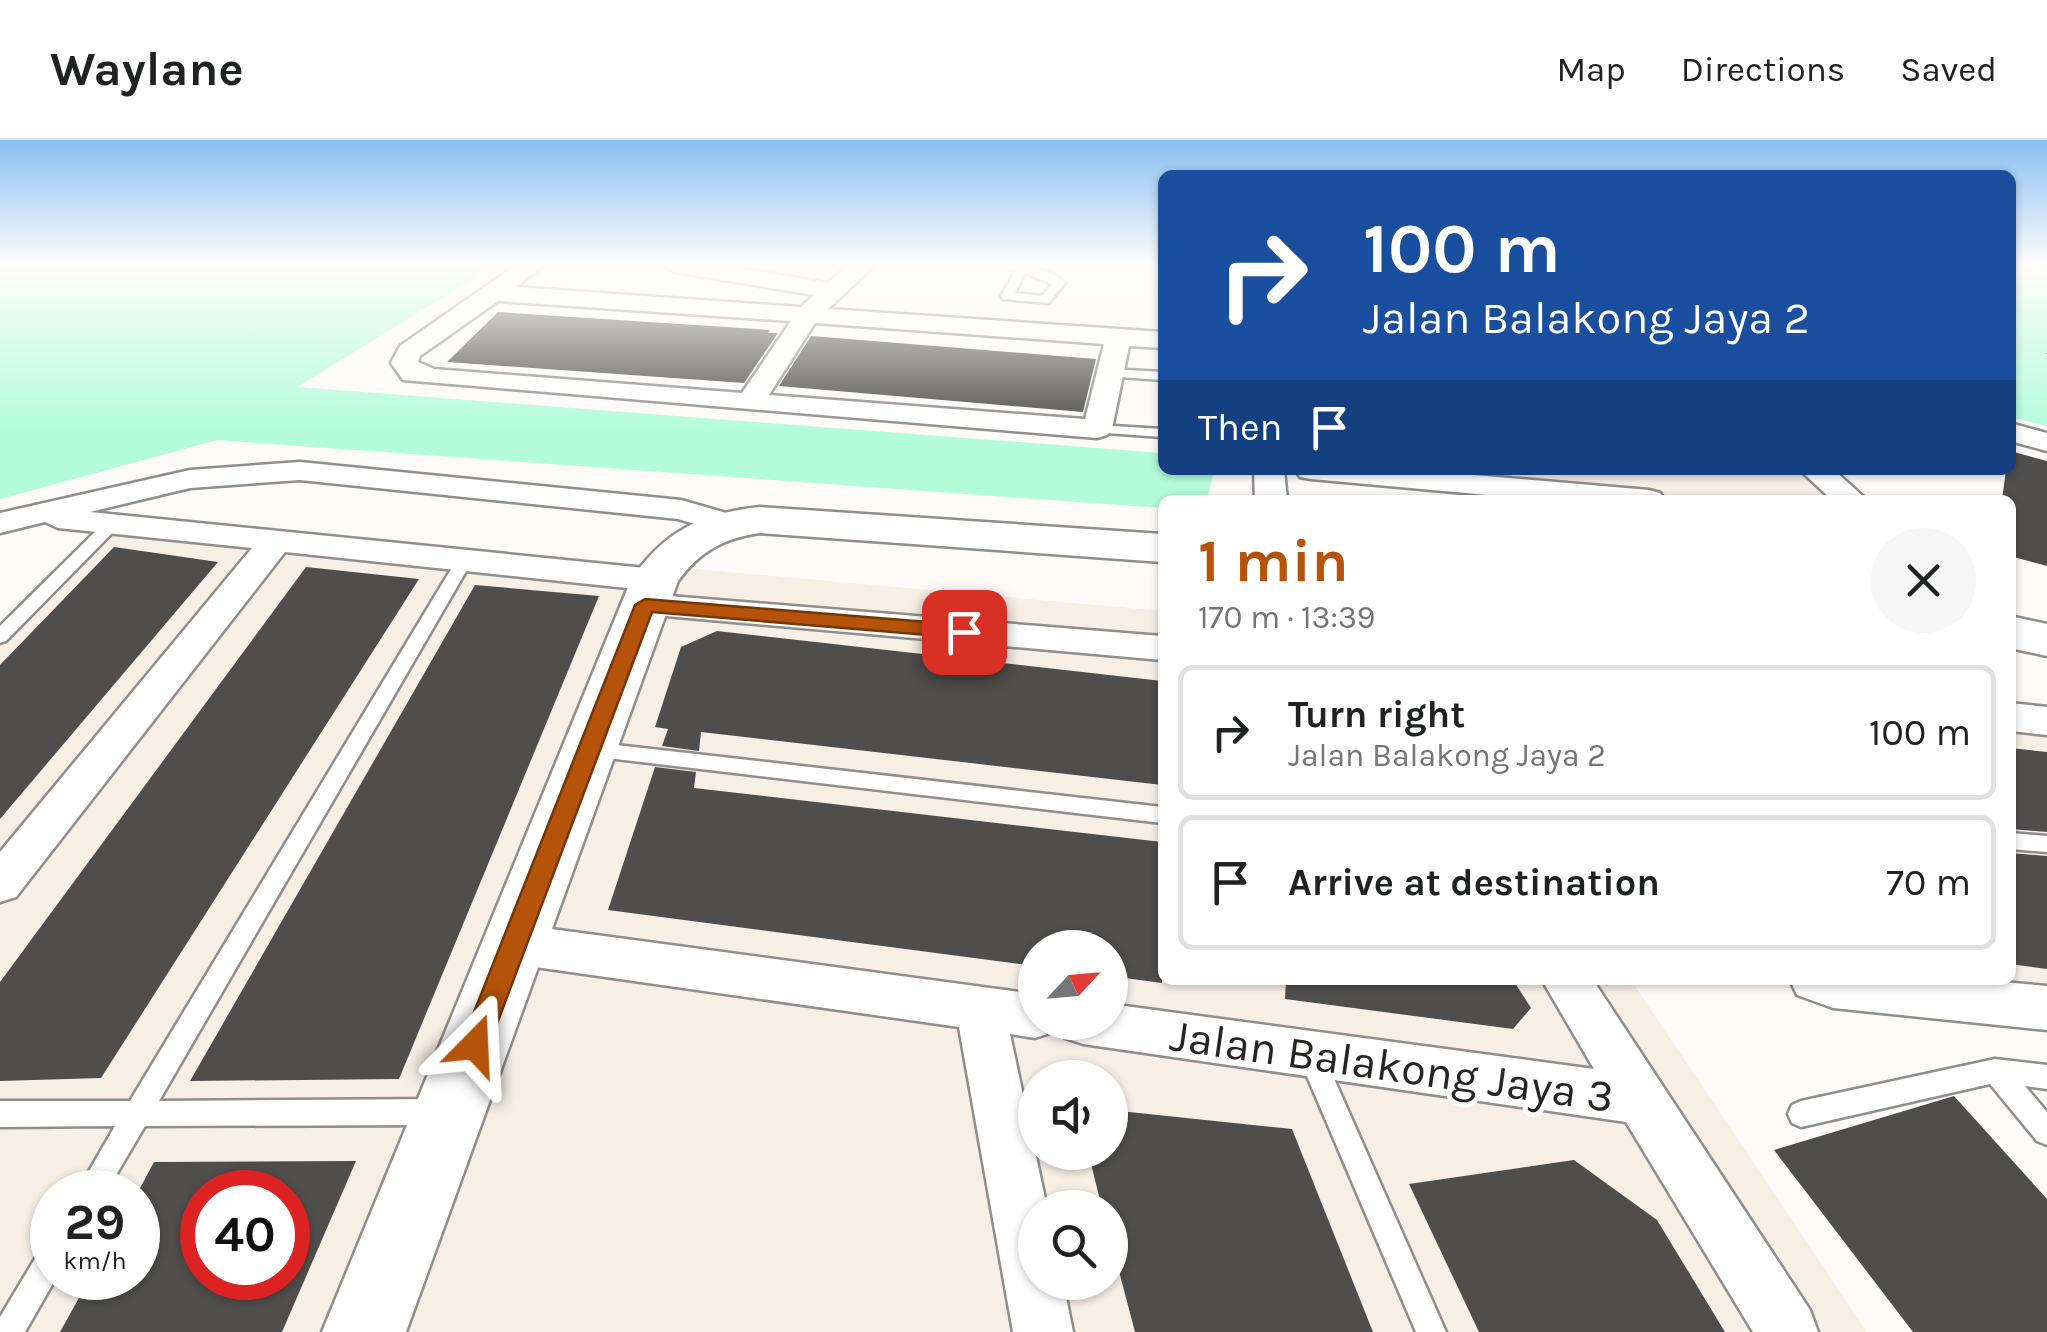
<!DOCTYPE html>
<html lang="en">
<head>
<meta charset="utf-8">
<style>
  body { margin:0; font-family:Karla,sans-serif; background:#f6f6f6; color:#202124; height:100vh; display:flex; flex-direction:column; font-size:38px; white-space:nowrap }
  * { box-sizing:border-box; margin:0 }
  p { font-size:32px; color:#757577 }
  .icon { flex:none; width:55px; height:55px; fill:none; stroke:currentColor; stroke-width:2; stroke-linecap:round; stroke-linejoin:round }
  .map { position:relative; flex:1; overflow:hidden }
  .details { position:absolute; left:1158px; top:355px; width:858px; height:490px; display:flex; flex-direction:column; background:#fff; border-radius:15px; box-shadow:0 2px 8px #0004 }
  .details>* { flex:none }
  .guide { position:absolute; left:1158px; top:30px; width:858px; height:305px; border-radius:15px; box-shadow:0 2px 8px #0004; background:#1a4fa0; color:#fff; overflow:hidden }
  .needle { width:65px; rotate:64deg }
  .fabs { position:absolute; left:1018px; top:790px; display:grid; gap:20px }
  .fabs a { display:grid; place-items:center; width:110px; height:110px; border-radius:50%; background:#fff; box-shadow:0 2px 8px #0004; font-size:50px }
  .speed { position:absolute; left:30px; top:1030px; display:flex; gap:20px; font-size:50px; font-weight:700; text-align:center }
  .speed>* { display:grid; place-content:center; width:130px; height:130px; border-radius:50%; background:#fff; box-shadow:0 2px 8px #0004; line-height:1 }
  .speed small { font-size:25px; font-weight:400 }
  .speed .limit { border:15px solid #d22; background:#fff; color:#111 }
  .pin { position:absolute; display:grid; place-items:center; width:85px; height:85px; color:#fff; margin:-42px; border-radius:20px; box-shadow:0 5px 15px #0006 }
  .me { position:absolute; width:110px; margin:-55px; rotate:21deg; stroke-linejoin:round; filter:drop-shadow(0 0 8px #0008) }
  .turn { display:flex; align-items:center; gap:35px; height:210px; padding:0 40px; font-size:45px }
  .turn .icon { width:130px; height:130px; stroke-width:2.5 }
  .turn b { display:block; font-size:70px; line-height:85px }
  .then { display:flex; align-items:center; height:95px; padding:0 40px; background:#0003; gap:20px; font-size:38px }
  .round { display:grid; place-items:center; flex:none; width:105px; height:105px; border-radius:52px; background:#f6f6f6 }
  .headline { display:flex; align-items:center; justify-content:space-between; height:170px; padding:0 40px }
  h1 { font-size:60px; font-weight:700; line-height:75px; color:#b45309 }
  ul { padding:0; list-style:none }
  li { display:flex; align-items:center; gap:30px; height:135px; margin:0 20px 15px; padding:0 20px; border:5px solid #e0e0e0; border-radius:15px }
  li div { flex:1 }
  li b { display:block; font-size:38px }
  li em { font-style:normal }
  header { display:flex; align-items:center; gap:60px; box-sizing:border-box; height:140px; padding:0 50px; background:#fff; border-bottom:2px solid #e0e0e0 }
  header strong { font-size:48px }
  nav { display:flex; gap:55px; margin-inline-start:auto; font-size:35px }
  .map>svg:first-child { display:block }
</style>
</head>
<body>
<header>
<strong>Waylane</strong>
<nav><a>Map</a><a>Directions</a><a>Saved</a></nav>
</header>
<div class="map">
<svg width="2047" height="1192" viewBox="0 0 2047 1192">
  <rect width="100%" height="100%" fill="#fdfaf7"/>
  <!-- built -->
  <g fill="#f7eee5" fill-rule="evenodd">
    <polygon points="1382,330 1805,330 1840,360 1720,360"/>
    <path d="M116,377l1046,94v369h469l236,352h-1867v-699zM1035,808h75v74h-75zM1035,938h75v74h-75zM52,1052h86v86h-86zM202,1052h86v86h-86zM1035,1068h75v74h-75z"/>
    <polygon points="2010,586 2047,590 2047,849 1958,840 2010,840"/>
  </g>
  <!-- green -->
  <g fill="#b2fcda">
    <polygon points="0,125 496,125 297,247 1162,313 1162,330 1214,330 1207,360 1162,360 1162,368 217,300 0,359"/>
    <polygon points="2019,125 2047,127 2047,286 2010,277 2010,182"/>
  </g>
  <!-- building -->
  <g fill="#504e4c" fill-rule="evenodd">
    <polygon points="498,172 770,190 768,193 778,193 744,243 447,222"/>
    <polygon points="811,196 1096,219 1083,272 779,246"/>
    <polygon points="2010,311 2047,321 2047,426 2010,416 2010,360 2002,360 2006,330 2010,330"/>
    <polygon points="114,407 218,422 0,679 0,525"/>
    <polygon points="306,427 419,439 101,938 0,941 0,842"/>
    <polygon points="475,445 599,456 399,939 190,941"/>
    <polygon points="717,491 1162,541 1162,645 701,592 699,611 662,606 668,589 655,587 681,507"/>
    <polygon points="2010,608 2047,612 2047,692 2010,689"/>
    <polygon points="655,627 696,632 694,648 1162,702 1162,843 1110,836 1110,808 1035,808 1035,826 608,770"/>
    <polygon points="2010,713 2047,716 2047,829 2010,824"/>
    <polygon points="1286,840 1513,840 1531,868 1513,889 1285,859"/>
    <polygon points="1954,956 2047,1059 2047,1192 1913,1192 1774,1010"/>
    <polygon points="1110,970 1292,989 1373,1192 1135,1192 1110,1097 1110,1068 1102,1068 1088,1012 1110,1012"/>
    <polygon points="1574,1020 1657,1080 1725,1192 1479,1192 1409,1044"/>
    <path d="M356,1021l-74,171h-222l30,-54h48v-86l16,-30zM202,1052h86v86h-86z"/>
  </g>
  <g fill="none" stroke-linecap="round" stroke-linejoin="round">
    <!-- lane casing -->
    <g stroke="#908d8b" stroke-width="5">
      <g id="lane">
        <path d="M1000,125c23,0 48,2 65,18l-16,20 -46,-4 -2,-3 14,-25zM1025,133l27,11 -10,12 -27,-3z"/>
        <polygon points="1111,229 1162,232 1162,240 1106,236 1106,230"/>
        <polygon points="1097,285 1162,289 1162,297 1092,292 1092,286"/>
        <polygon points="110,381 118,386 116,389 6,501 0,503 0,486 104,383"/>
        <polygon points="464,416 472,421 159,961 437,959 446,963 450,972 446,981 437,985 145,986 106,1052 77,1052 115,986 0,987 0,961 130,961 456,421"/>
        <polygon points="590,602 1162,667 1162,683 590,616 580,609"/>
        <polygon points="2010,693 2047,696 2047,712 2010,709"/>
        <polygon points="1311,903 1320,907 1446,1192 1416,1192 1298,915 1302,907"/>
        <polygon points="1995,919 2047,925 2047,949 2025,946 2047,972 2047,1005 2037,1001 1990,944 1801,987 1792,983 1788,974 1792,965 1801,961"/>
        <polygon points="52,1102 52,1138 56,1138 25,1192 0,1192 0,1177 42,1107"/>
      </g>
    </g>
    <!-- street casing -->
    <g stroke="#908d8b" stroke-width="5">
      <g id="street">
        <path d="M516,125h28l-28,22 285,20 13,-12 -139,-23 -12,-7h56l109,18 21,-18h26l-47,44 334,23v16l-33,-2 -17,83 -5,6 -10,3 -694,-58 -12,-17 9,-17zM498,161l293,20 -49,72 -308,-24 -16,-7 2,-6zM815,183l289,21 -19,75 -316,-24z"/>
        <polygon points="2010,283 2047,293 2047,311 2010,301"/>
        <polygon points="300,322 681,360 737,376 741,383 737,390 725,393 678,379 300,340 190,348 90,372 655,429 667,433 672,440 667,447 655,451 285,412 16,757 0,762 0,712 252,408 58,388 45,382 0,393 0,373 190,330"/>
        <polygon points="1254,330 1284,330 1287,360 1255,360"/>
        <polygon points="1296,330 1416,330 1649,350 1660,353 1665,360 1543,360 1311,339 1300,337"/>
        <polygon points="1800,330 1834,330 1867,360 1832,360"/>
        <polygon points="645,454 1162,496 1162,520 632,473 627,465 632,457"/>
        <polygon points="2010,563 2047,567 2047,595 2010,591"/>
        <polygon points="514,784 1035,854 1035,882 1057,882 1053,892 1035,898 1010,894 1047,1068 1035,1068 1035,1142 1063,1142 1073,1192 1013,1192 959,887 514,824 497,818 490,804 497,790"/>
        <polygon points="1542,840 1593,840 1810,1170 1818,1192 1753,1192 1626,982 1083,904 1065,898 1058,882 1110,882 1110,864 1594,929"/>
        <polygon points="1790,840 1981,840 2047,846 2047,890 1833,868 1797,855"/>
      </g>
    </g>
    <!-- secondary casing -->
    <g stroke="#908d8b" stroke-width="5">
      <g id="secondary">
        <path d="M760,367l402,27v28l-402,-29c-36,5 -60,18 -82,48l-272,751h-84l309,-752c33,-49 71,-67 129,-73z"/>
        <polygon points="2010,476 2047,484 2047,516 2010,508"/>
      </g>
    </g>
    <!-- path -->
    <polyline stroke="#999795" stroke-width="4" stroke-dasharray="1 5" stroke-linecap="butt" points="2047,213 2047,217"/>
    <!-- lane -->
    <use href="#lane" fill="#fff" fill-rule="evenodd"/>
    <!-- street -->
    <use href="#street" fill="#fff" fill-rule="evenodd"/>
    <!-- secondary -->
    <use href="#secondary" fill="#fff" fill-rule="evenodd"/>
  </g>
  <!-- sky -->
  <linearGradient id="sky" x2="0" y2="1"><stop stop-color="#89bef1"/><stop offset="0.43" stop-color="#fefdfb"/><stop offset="1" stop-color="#fefdfb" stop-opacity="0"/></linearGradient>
  <rect width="2047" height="292" fill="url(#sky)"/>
  <!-- route -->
  <polygon fill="#b45309" stroke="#753606" stroke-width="2.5" points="645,459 964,485 974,492 964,498 652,472 489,905 485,914 475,918 465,914 461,905 635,465"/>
  <g text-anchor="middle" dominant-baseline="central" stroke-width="10" stroke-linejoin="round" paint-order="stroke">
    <!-- near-street labels -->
    <g font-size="45" fill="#252423" stroke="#fff">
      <text transform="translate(1392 926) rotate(8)">Jalan Balakong Jaya 3</text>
    </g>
  </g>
</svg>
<div class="fabs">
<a><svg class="needle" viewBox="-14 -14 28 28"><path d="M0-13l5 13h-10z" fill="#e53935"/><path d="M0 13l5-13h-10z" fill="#757577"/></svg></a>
<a><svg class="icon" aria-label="sound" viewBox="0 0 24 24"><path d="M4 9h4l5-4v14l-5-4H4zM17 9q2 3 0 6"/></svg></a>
<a><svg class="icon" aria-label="search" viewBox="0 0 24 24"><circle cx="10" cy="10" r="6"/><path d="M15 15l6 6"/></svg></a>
</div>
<div class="speed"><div>29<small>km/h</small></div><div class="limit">40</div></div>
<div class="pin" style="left:964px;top:492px;background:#d93025"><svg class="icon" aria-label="arrive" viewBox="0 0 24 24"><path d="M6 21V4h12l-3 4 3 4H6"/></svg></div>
<svg class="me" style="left:475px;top:905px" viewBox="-20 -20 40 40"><path d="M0-17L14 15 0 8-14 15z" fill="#b45309" stroke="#fff" stroke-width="4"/></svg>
<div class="guide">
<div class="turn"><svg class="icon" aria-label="right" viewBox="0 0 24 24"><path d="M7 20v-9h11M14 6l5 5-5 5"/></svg><div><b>100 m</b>Jalan Balakong Jaya 2</div></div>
<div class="then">Then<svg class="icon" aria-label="arrive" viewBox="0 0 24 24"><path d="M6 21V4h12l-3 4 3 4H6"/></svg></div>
</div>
<section class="details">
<div class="headline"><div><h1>1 min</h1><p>170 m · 13:39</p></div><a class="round"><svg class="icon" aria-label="close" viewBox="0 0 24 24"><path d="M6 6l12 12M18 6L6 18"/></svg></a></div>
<ul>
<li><svg class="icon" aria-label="right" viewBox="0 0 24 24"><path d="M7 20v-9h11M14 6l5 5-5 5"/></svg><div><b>Turn right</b><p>Jalan Balakong Jaya 2</p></div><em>100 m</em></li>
<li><svg class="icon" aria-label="arrive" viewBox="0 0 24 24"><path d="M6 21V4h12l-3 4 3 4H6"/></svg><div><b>Arrive at destination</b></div><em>70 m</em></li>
</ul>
</section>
</div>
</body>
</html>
